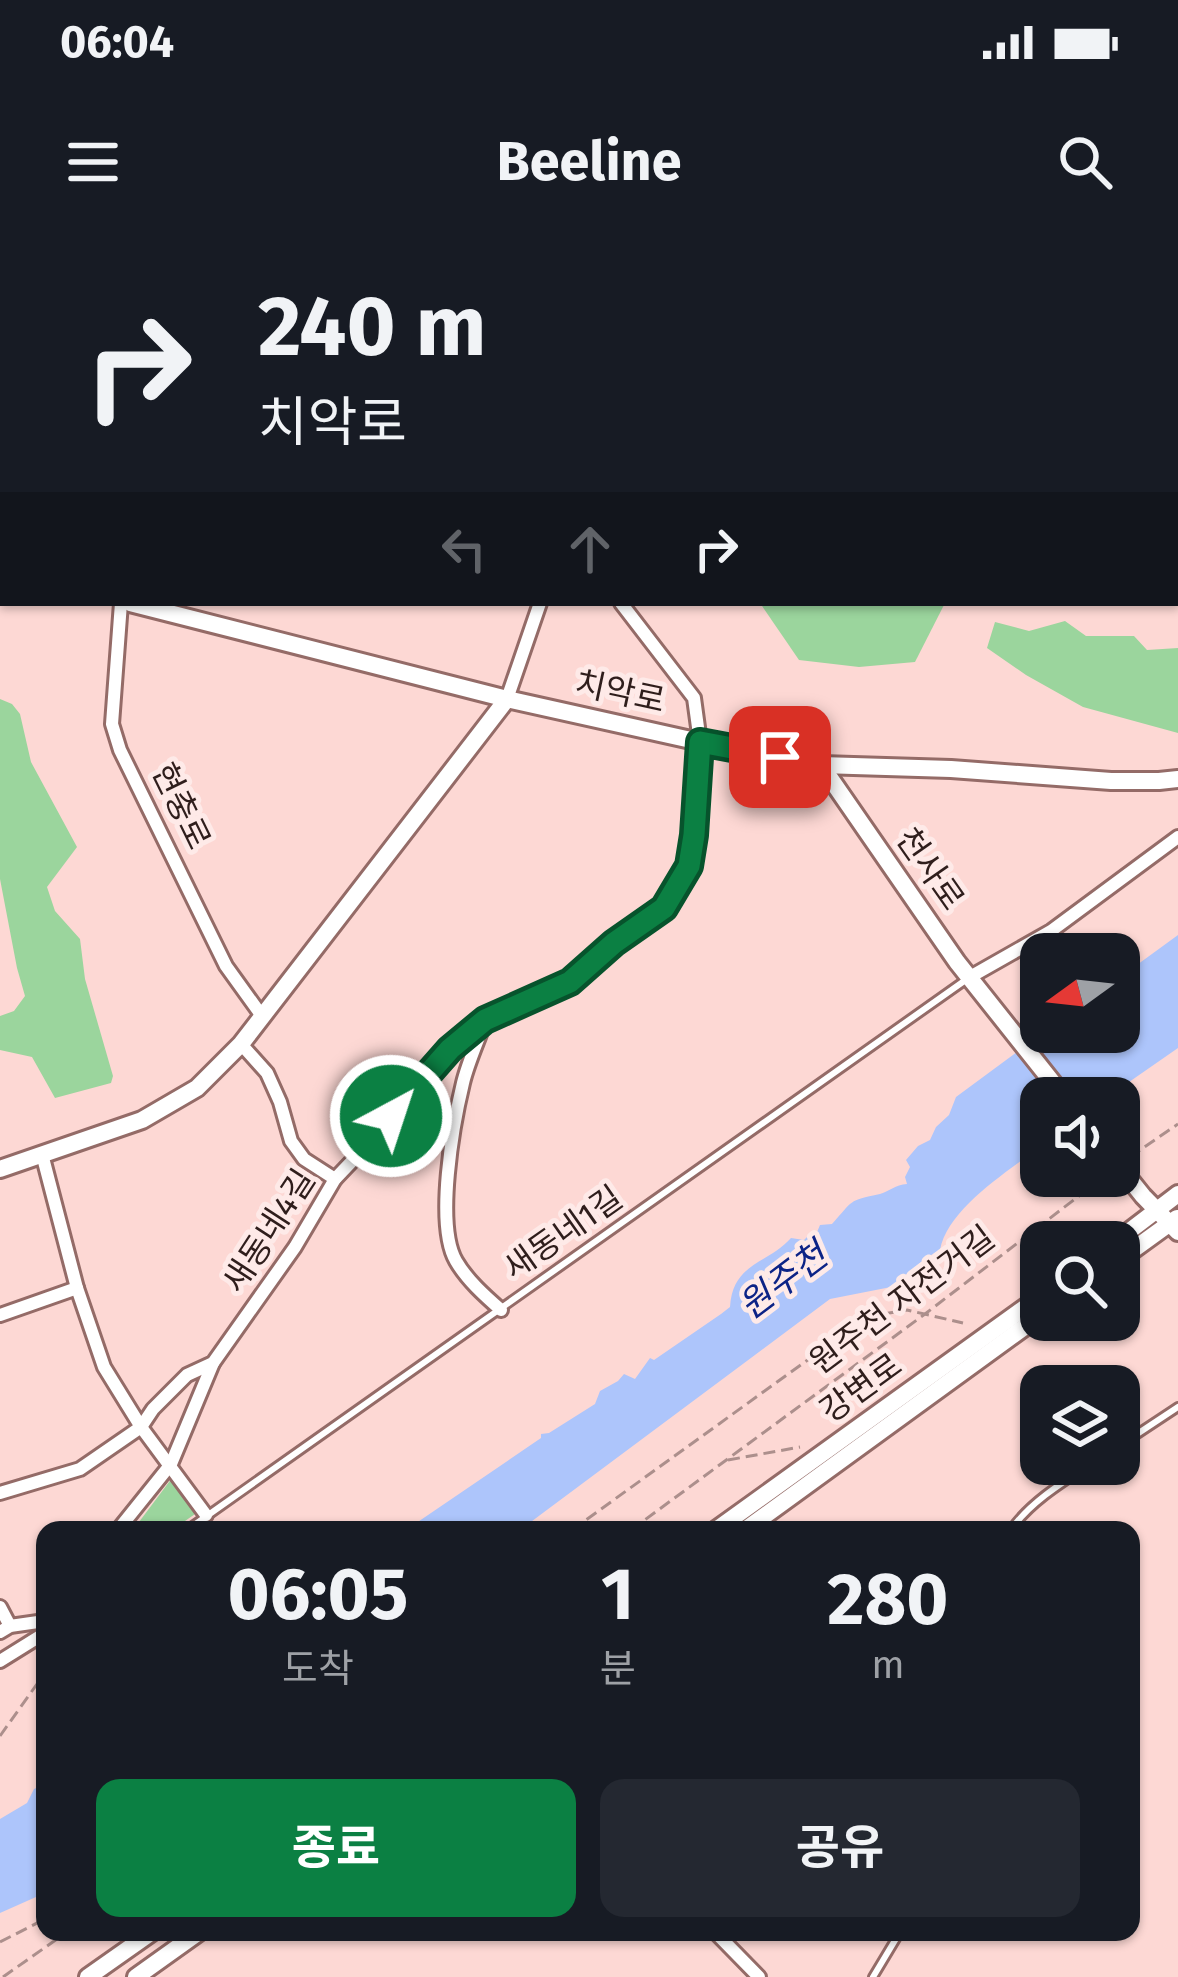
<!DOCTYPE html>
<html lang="ko">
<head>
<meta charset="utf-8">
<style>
  body { margin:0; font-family:"Fira Sans","Noto Sans KR",sans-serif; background:#242831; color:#f1f3f6; height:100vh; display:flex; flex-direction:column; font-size:45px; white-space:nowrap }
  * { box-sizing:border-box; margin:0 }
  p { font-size:39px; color:#9ea1a6 }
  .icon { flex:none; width:66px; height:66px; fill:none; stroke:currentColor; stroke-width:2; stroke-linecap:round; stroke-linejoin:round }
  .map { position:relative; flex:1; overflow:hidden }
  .drawer { position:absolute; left:36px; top:1281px; width:1104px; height:420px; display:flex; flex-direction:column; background:#171b24; border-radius:24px; box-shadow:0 3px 9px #0004 }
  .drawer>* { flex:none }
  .hud { position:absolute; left:0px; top:0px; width:1179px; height:366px; box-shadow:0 3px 9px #0004; background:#171b24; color:#f1f3f6; overflow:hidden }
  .needle { width:78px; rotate:255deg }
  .controls { position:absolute; left:1020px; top:693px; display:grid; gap:24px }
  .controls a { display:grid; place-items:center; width:120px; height:120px; border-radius:24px; background:#171b24; box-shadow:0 3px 9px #0004; font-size:60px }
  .pin { position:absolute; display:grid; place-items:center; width:102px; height:102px; color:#fff; margin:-51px; border-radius:24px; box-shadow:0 6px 18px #0006 }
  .me { position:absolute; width:132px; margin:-66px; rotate:40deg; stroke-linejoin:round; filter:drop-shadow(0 0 9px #0008) }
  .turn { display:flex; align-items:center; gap:42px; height:252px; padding:0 60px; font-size:54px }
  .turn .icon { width:156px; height:156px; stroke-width:2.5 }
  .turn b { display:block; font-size:84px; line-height:102px }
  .lanes { display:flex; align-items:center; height:114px; padding:0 60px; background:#0003; justify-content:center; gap:60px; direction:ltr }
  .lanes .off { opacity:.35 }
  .eta { display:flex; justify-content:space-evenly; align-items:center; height:204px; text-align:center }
  .eta b { font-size:72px; font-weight:700; line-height:84px }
  .action { display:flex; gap:24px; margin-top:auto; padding:24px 60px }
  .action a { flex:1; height:138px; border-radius:24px; background:#0b8043; color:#fff; font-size:48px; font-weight:700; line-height:138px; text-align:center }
  .action a+a { background:#242831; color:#f1f3f6 }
  .status { display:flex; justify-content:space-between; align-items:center; height:84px; padding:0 60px; background:#171b24; direction:ltr }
  .status svg { height:33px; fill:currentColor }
  header { display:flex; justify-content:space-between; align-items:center; height:156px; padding:0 60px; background:#171b24; font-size:54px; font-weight:700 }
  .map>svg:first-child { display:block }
</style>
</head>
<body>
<div class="status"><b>06:04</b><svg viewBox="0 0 49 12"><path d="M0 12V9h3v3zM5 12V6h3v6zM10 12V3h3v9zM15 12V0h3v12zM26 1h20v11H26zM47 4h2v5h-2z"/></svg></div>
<header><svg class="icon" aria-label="menu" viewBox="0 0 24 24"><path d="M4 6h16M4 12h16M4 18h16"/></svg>Beeline<svg class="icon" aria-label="search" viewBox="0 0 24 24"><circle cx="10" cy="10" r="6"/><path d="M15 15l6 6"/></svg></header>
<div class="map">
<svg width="1178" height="1737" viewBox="0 0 1178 1737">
  <rect width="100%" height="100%" fill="#fdd8d4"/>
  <!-- green -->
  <g fill="#9bd59d">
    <polygon points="651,0 843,0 843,3 647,3"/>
    <polygon points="760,363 945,363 915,422 859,427 799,420"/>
    <polygon points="1065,381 1086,396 1134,396 1147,410 1178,408 1178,493 1083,467 1026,435 987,408 995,382 1029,391"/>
    <polygon points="0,459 12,464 20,474 31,522 77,607 47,647 55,671 80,699 85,739 113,836 111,843 55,858 32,817 0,810 0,776 14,771 25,756 17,728 0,639"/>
    <polygon points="172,1238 198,1272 172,1290 133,1290"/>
  </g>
  <!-- water -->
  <g fill="#adc5fb">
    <path d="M1178,695v113l-72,50h-65v48c-32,25 -93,62 -101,104l-14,8 -35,29 -61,12 -310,231h-114l135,-92v-4l8,-1 46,-29 5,-13 18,-10 6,-7 11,5 15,-21 4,2 67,-46 9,-7c3,-45 37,-42 61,-69l13,2 4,-4 7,1 5,-12 12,-1c22,-24 15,-23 48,-30 10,-3 15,-9 27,-10l-2,-7 5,-10 -4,-7 12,-14 12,-6 6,-13 13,-12 7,-18 88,-65h75v-54z"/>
    <polygon points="45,1544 45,1653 0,1673 0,1579 27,1563 34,1549"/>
  </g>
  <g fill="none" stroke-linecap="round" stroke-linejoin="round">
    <!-- lane casing -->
    <g stroke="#946b67" stroke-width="12">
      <g id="lane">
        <polyline points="1119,1206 1178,1167"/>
        <polyline points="187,1290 967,739"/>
        <path d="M1011,1290c18,-27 52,-48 80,-66"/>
        <polyline points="873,1737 900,1692"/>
      </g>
    </g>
    <!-- street casing -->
    <g stroke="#946b67" stroke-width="18">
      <g id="street">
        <polyline points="318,0 320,3"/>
        <polyline points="1021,0 1025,3"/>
        <polyline points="1176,45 1178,45"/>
        <polyline points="121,363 112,484 120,510 226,726 262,776"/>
        <polyline points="507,459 540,363"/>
        <polyline points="970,737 1051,691 1178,597"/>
        <path d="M485,781c-7,20 -17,41 -22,62 -10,41 -28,142 -7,178 11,19 29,35 45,49"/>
        <polyline points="241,804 267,833 280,862 291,901 304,919 335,939"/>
        <polyline points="42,914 77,1048 104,1127 141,1187 206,1275"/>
        <polyline points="0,1075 77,1048"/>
        <polyline points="0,1253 80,1229 141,1187 153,1169 187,1135 213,1123 295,1007 335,939 374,898 408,854 450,809 486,780 570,742 614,703 665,668 689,626 694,595 700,502 694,458 621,363"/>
        <polyline points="118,1290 171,1224 213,1123"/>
        <polyline points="0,1367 10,1386"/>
        <polyline points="0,1392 10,1386 45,1381"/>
        <polyline points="0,1421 45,1393"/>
        <polyline points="715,1692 759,1737"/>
      </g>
    </g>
    <!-- secondary casing -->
    <g stroke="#946b67" stroke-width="22">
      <g id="secondary">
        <polyline points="0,335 3,336"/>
        <polyline points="130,363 507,459 700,502 821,525 951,529 1111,541 1159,541 1178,539"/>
        <polyline points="821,525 957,722 1065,858"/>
        <polyline points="1119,926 1143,956 1178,992"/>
        <polyline points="0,929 142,880 197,848 241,804 507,459"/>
        <polyline points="1115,1002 1178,954"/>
        <polyline points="1119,1020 1177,978"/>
        <polyline points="716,1290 1041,1056"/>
        <polyline points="745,1290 1041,1075"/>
        <polyline points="88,1737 152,1692"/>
        <polyline points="136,1737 199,1692"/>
      </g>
    </g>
    <!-- path -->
    <g stroke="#ac8f8c" stroke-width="3" stroke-dasharray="12 6" stroke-linecap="butt">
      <polyline points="1130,917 1178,884"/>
      <polyline points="728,1220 800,1207"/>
      <polyline points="572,1290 827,1106 878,1075 907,1070 963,1083"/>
      <polyline points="631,1290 925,1074 1105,936"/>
      <polyline points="0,1496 37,1444"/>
      <polyline points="0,1702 45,1679"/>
      <polyline points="3,1737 67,1692"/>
    </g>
    <!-- lane -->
    <use href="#lane" stroke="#fff" stroke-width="6"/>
    <!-- street -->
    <use href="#street" stroke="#fff" stroke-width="12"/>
    <!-- secondary -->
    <use href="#secondary" stroke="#fff" stroke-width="16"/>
  </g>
  <!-- wall -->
  <polygon fill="#b08a86" points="25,0 54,0 54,3 26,3"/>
  <!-- shaded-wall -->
  <polygon fill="#90716d" points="0,18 3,50 3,68 0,60"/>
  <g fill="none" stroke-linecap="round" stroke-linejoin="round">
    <!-- route casing -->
    <g stroke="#07532c" stroke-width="30">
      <polyline id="route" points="391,876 450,809 485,780 570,742 614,703 664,668 689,626 694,595 700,502 780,517"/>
    </g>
    <!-- route -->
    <use href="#route" stroke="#0b8043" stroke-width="21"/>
  </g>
  <g text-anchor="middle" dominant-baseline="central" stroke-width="10" stroke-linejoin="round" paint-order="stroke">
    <!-- street labels -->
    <g font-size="33" fill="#2f1e1c" stroke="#feeae8">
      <text transform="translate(620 452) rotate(12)">치악로</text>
      <text transform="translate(181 566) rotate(64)">현충로</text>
      <text transform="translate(930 629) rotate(55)">천사로</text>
      <text transform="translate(269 991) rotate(-57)">새동네4길</text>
      <text transform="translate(563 993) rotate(-35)">새동네1길</text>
      <text transform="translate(902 1060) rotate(-37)">원주천 자전거길</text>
      <text transform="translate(861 1148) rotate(-36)">강변로</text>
    </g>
    <!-- water labels -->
    <g font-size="36" font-style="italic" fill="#0c2386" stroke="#feeae8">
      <text transform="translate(783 1041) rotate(-37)">원주천</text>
    </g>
  </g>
</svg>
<div class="controls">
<a><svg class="needle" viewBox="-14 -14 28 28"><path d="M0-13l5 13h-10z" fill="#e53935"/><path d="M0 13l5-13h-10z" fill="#9ea1a6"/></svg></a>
<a><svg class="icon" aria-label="sound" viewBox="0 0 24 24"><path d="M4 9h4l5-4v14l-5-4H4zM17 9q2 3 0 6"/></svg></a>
<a><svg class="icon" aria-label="search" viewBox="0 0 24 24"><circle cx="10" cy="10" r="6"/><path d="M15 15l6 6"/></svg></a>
<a><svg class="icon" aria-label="layers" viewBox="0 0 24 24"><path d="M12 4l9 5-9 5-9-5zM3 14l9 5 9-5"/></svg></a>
</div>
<div class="pin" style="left:780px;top:517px;background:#d93025"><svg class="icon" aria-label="arrive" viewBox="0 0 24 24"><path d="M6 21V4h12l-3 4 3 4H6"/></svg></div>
<svg class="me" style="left:391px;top:876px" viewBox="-20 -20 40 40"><circle r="17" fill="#0b8043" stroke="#fff" stroke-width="3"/><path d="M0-11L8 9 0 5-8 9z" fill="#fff"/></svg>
<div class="hud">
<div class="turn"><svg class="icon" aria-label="right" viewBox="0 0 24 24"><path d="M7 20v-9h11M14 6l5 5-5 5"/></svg><div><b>240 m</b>치악로</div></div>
<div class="lanes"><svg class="icon off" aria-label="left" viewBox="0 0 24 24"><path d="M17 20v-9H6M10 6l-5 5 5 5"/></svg><svg class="icon off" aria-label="ahead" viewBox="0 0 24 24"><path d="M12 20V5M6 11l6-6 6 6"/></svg><svg class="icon" aria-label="right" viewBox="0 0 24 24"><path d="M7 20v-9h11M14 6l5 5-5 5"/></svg></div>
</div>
<section class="drawer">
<div class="eta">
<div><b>06:05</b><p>도착</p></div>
<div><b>1</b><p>분</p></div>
<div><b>280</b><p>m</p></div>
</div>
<div class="action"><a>종료</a><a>공유</a></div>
</section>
</div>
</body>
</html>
